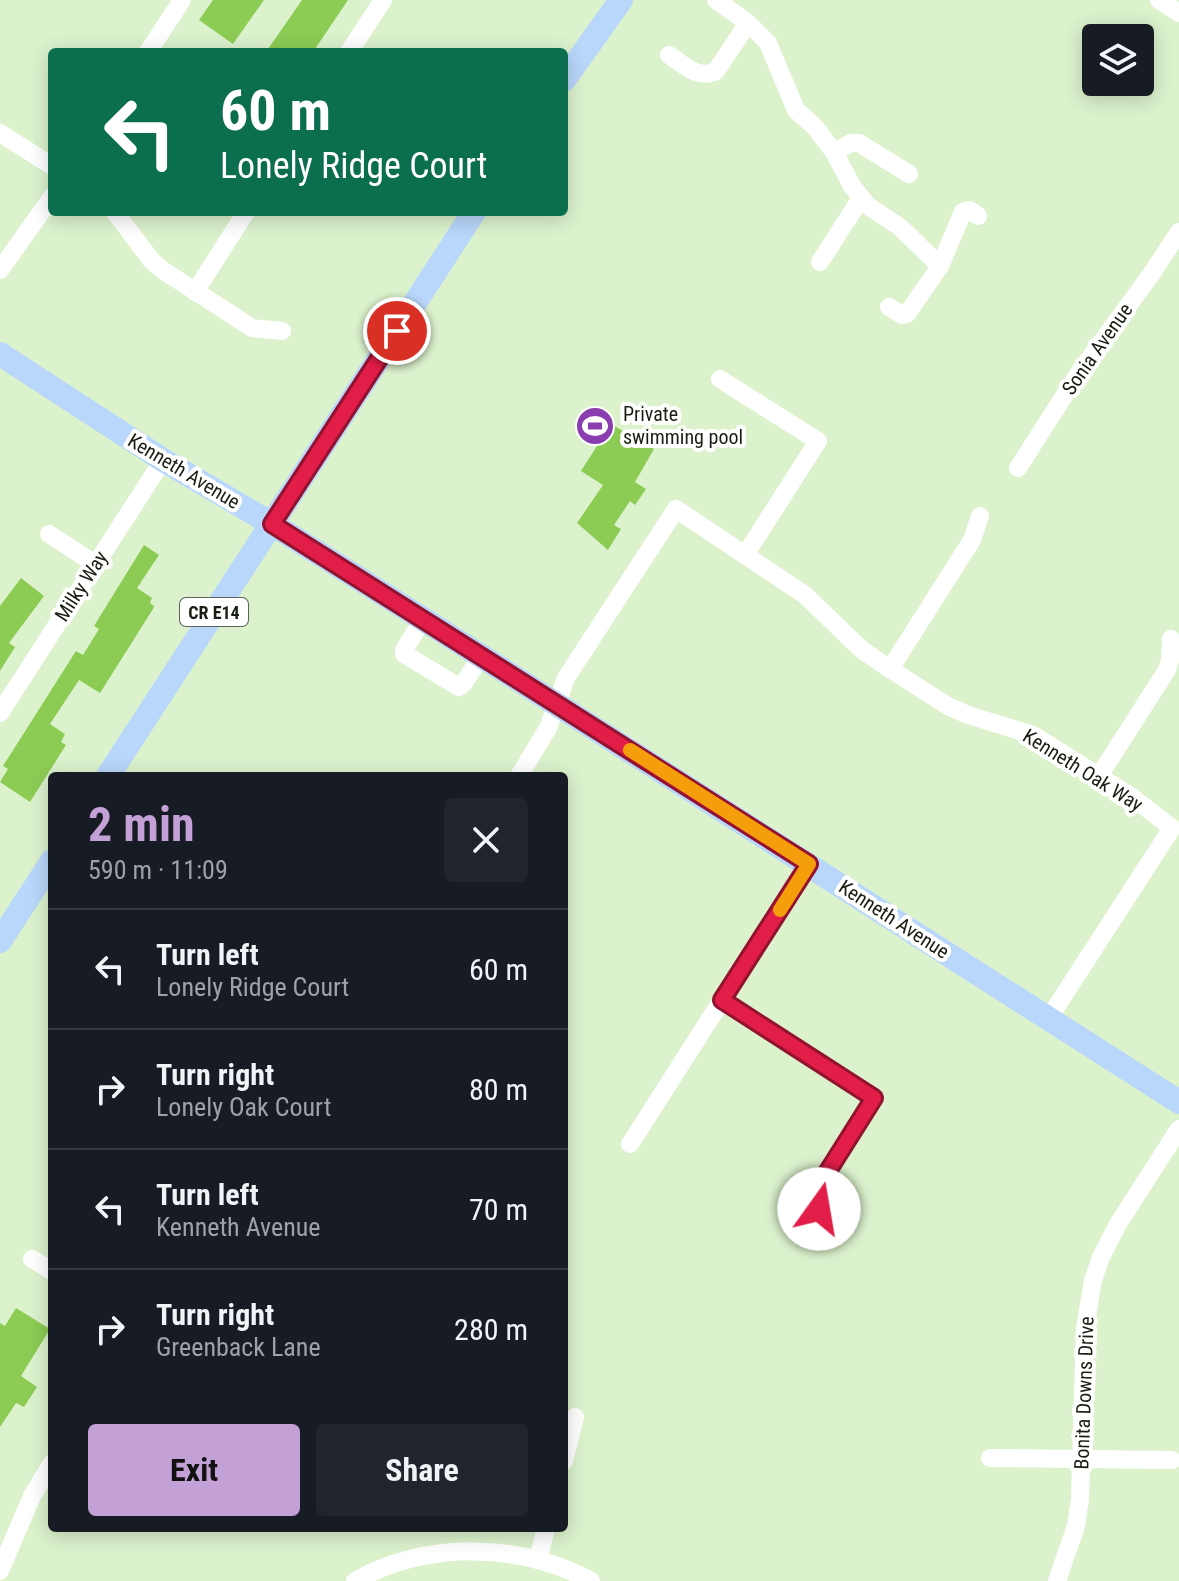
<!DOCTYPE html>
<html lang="en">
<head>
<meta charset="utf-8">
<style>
  body { margin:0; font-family:"Roboto Condensed",sans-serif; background:#20242c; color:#f1f3f6; height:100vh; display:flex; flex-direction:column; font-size:30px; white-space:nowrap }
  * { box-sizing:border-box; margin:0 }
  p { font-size:26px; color:#9ea1a6 }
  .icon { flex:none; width:44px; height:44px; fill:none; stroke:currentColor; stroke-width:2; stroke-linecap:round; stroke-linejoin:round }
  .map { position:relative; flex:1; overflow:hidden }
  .details { position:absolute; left:48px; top:772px; width:520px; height:760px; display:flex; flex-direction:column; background:#171b24; border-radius:8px; box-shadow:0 4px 20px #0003 }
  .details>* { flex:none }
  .guide { position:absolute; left:48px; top:48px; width:520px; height:168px; border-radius:8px; box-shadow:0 4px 20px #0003; background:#0b6e4f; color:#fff; overflow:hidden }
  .fabs { position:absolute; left:1082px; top:24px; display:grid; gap:16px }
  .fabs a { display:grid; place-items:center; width:72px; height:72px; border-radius:8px; background:#171b24; box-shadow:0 4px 20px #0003; font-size:40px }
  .pin { position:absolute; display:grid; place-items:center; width:68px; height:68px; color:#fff; margin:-34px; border:4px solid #fff; border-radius:50%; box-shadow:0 2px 8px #0007 }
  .me { position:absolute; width:88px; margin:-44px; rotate:13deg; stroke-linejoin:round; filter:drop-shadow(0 0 6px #0008) }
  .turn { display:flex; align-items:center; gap:28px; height:168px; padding:0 40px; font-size:36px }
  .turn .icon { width:104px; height:104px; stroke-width:2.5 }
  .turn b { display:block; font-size:56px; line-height:68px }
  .round { display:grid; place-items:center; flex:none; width:84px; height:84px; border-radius:8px; background:#20242c }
  .head { display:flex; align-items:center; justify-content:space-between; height:136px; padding:0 40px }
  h1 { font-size:48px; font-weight:700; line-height:60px; color:#c3a1d6 }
  .button { display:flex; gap:16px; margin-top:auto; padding:16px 40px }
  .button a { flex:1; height:92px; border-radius:8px; background:#c3a1d6; color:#111; font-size:32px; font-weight:700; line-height:92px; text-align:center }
  .button a+a { background:#20242c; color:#f1f3f6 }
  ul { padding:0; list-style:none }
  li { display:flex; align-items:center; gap:24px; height:120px; padding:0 40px; border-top:2px solid #363941 }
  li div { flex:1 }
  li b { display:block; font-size:30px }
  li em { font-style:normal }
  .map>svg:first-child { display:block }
</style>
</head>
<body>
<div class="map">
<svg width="1179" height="1581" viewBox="0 0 1179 1581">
  <rect width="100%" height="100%" fill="#dcf2cd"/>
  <!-- water -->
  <polygon fill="#fe909d" points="593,416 605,418 605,427 599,428 597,435 585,435 586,424 590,423"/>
  <!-- building -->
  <g fill="#8ccc55">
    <polygon points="213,0 264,0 233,44 199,20"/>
    <polygon points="302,0 348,0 313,52 266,52"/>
    <polygon points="611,424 654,449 635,482 646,489 635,505 630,501 614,525 621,529 608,550 577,523 603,485 581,471"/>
    <polygon points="144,545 159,555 137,588 152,598 150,603 154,606 153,609 100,693 79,680 50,724 65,734 61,742 66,745 30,802 0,782 8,769 3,766 76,651 83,655 99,629 94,626"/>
    <polygon points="21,578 44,596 9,643 15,647 0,671 0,606"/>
    <polygon points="16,1308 50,1329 21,1376 37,1387 24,1407 16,1403 0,1427 0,1323 5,1326"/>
  </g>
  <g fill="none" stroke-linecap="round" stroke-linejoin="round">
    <!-- minor -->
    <g stroke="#fff" stroke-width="18">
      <polyline points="716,0 748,23 768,43 796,110 815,127 834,152 852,186 868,206 900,227 940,266"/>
      <polyline points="1159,0 1179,13"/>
      <polyline points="148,52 182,0"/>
      <polyline points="349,52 383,0"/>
      <path d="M669,55c15,10 29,25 47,16l32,-48"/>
      <polyline points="0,133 52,166"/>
      <polyline points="834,152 851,143 859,143 909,174"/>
      <polyline points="115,212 151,260 164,271 252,328 282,331"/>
      <polyline points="820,262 861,198"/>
      <polyline points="0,270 52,197"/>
      <polyline points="195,292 246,212"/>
      <polyline points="889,307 902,315 907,314 940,266 963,212 970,210 978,216"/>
      <polyline points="720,379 818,441 745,555"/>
      <polyline points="1018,468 1078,374 1150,276 1179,232"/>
      <polyline points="49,534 95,564"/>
      <polyline points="423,619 404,650 404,654 459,687 463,684 481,657"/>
      <polyline points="890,669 972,540 980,516"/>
      <polyline points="0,713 163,460"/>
      <polyline points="519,776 548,728 566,678 676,509 805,595 862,650 890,669 948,706 968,715 1033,735 1132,797 1172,828 1049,1018"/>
      <polyline points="1099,776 1167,670 1170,660 1171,639"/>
      <polyline points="722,1000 874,1098 823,1179 819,1209"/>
      <polyline points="630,1144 809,864"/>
      <polyline points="32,1259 52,1271"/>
      <polyline points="990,1458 1172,1460"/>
      <polyline points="564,1461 575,1417"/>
      <polyline points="538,1560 546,1528"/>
      <polyline points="0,1571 32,1496 52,1463"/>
      <path d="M355,1581c72,-40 164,-39 236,0"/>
      <polyline points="1057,1581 1076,1526 1080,1499 1085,1328 1093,1280 1101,1257 1118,1224 1179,1129"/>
    </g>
    <!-- major -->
    <g stroke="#b9d7fb" stroke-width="24">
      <polyline points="564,80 621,0"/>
      <polyline points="0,354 163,460 272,524 423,619 1179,1102"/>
      <polyline points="108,776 474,212"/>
      <polyline points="0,941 52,861"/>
    </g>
  </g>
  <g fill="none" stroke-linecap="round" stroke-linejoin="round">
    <!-- route casing -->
    <g stroke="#92132f" stroke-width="20">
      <polyline id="route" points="397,331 272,524 809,864 722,1000 874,1098 823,1179 819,1209"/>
    </g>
    <!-- route -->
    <use href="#route" stroke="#e11d48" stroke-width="14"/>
    <!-- slow -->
    <polyline stroke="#f59e0b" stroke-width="14" points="630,750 809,864 780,910"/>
  </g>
  <!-- icons -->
  <defs>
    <g id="stadium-disc" transform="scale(2)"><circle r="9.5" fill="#8a3dae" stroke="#fff"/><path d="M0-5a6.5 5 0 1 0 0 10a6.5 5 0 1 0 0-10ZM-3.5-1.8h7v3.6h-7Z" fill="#fff"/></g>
  </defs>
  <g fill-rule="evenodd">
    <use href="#stadium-disc" x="595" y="426"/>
  </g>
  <g text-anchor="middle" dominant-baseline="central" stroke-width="8" stroke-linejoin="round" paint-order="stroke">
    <!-- shield labels -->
    <rect fill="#fff" stroke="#5d6259" stroke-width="2" x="180" y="598" width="68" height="28" rx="6"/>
    <g font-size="18" font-weight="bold" fill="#181f12">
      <text x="214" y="612">CR E14</text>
    </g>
    <!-- street labels -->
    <g font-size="20" fill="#181f12" stroke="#fff">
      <text transform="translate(1097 349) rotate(-55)">Sonia Avenue</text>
      <text transform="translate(184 471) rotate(31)">Kenneth Avenue</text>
      <text transform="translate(81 586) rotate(-57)">Milky Way</text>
      <text transform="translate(1083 770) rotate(32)">Kenneth Oak Way</text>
      <text transform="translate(894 919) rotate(33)">Kenneth Avenue</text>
      <text transform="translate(1084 1393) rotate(-88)">Bonita Downs Drive</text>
    </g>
    <!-- poi labels -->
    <g font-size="20" fill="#181f12" stroke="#fff" text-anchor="start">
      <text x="623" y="414">Private<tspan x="623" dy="23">swimming pool</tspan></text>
    </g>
  </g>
</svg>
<div class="fabs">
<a><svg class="icon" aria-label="layers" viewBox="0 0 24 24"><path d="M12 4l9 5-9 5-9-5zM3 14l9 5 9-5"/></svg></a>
</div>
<div class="pin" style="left:397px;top:331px;background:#d93025"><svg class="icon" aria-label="arrive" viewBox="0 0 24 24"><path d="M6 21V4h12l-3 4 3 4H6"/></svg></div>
<svg class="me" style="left:819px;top:1209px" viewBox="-20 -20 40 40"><circle r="19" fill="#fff"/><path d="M0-13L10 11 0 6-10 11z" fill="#e11d48"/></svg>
<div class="guide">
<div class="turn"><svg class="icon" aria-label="left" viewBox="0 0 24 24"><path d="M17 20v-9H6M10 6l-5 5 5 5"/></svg><div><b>60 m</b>Lonely Ridge Court</div></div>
</div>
<section class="details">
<div class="head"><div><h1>2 min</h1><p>590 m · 11:09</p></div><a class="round"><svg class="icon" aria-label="close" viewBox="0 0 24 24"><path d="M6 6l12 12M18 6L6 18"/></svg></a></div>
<ul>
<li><svg class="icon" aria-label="left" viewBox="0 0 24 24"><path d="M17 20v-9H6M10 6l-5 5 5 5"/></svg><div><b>Turn left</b><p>Lonely Ridge Court</p></div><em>60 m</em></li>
<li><svg class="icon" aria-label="right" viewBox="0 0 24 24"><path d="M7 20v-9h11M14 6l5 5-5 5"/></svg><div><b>Turn right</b><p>Lonely Oak Court</p></div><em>80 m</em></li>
<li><svg class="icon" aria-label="left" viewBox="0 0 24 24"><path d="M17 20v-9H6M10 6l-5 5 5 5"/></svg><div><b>Turn left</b><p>Kenneth Avenue</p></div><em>70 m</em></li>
<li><svg class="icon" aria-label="right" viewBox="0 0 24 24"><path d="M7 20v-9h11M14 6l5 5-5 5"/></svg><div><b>Turn right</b><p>Greenback Lane</p></div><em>280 m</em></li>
</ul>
<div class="button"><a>Exit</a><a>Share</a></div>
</section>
</div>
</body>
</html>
